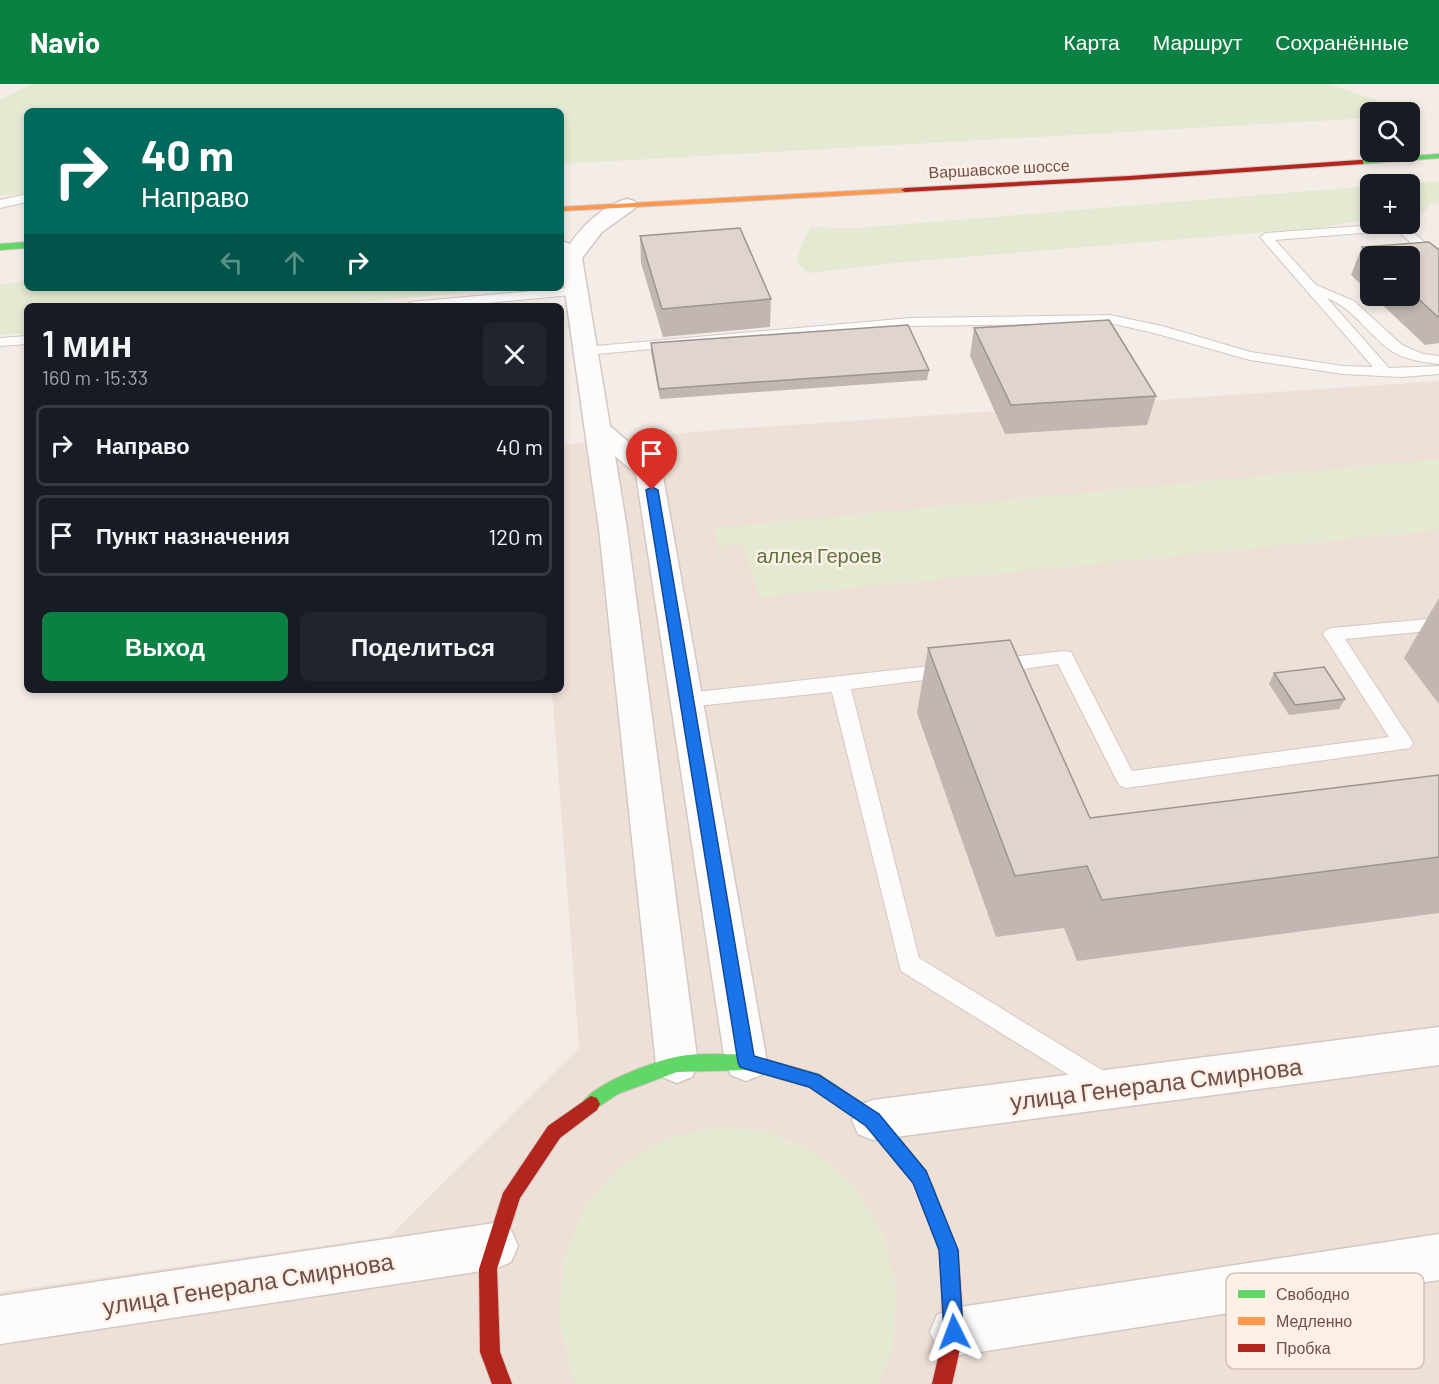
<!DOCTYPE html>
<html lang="ru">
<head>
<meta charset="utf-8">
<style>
  body { margin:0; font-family:Barlow,sans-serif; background:#20242c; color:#f1f3f6; height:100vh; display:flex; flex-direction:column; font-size:22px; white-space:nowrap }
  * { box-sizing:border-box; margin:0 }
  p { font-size:20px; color:#9ea1a6 }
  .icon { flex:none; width:33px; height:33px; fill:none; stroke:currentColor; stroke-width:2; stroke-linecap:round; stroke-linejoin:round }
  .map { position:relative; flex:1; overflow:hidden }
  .side { position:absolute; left:24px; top:219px; width:540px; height:390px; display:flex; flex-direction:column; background:#171b24; border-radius:9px; box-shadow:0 3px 9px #0003 }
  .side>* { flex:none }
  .top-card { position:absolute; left:24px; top:24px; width:540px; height:183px; border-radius:9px; box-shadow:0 3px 9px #0003; background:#00695c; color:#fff; overflow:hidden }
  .controls { position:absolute; left:1360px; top:18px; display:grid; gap:12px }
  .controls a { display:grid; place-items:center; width:60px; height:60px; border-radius:9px; background:#171b24; box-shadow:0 3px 9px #0003; font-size:30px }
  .pin { position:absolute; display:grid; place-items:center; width:51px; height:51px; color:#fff; margin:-62px -26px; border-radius:50% 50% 50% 0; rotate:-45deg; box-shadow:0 0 6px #0007 }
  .pin .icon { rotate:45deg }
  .me { position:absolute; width:66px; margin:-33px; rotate:357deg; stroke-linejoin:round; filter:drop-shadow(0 0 4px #0008) }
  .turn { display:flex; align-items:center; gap:21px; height:126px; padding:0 18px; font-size:27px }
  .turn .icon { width:78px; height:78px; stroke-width:2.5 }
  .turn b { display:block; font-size:42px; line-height:51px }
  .lanes { display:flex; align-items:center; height:57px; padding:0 18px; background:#0003; justify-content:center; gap:30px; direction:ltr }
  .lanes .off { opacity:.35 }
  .round { display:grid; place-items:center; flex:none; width:63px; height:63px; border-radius:9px; background:#20242c }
  .headline { display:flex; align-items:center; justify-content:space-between; height:102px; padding:0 18px }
  h1 { font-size:36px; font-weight:600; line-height:45px }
  .action { display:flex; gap:12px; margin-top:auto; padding:12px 18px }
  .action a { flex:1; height:69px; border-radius:9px; background:#0b8043; color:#fff; font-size:24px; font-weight:600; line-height:69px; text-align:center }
  .action a+a { background:#20242c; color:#f1f3f6 }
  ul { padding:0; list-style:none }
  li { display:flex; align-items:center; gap:18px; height:81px; margin:0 12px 9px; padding:0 6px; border:3px solid #363941; border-radius:9px }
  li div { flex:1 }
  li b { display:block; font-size:22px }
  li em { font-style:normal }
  header { display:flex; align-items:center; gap:36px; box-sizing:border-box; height:84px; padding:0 30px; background:#0b8043; color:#fff }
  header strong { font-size:28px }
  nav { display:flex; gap:33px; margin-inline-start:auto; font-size:21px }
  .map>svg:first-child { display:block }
</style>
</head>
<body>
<header>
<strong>Navio</strong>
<nav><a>Карта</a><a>Маршрут</a><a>Сохранённые</a></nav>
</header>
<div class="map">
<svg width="1439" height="1300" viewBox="0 0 1439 1300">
  <rect width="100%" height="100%" fill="#f4ece7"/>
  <!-- residential -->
  <polygon fill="#efe0d7" points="1439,297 1439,1300 0,1300 0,1208 390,1152 579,964 552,606 561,606 561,361 716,346"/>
  <!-- green -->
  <g fill="#e4e9d2">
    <polygon points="31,0 1330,0 1419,31 1410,32 1410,28 1371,28 1371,34 561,80 561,27 27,27 27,110 0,111 0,16"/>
    <polygon points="1439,97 1439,119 1431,120 1422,129 1410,131 1410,100 1396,100"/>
    <polygon points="1371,102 1371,134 1318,144 903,178 808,189 796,177 810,143 858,144"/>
    <polygon points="27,197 27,204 469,204 461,209 321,222 27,222 27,249 0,251 0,201"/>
    <polygon points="1439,375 1439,446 759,513 743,459 718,464 715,444"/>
    <polygon points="716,1043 768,1047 816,1069 857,1105 884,1152 897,1208 892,1267 878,1300 576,1300 573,1296 559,1236 563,1177 584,1124 620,1082 665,1055"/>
  </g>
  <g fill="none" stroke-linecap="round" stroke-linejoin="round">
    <!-- lane casing -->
    <g stroke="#d2c8c4" stroke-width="2">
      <g id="lane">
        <polygon points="27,110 27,118 0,124 0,116"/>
        <path d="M1386,140h18l35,31v11l-4,-1 -38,-35 -122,10 41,45 38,16 48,44 21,9 16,2v8c-16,-2 -32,-4 -46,-12 -24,-16 -38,-43 -66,-54l62,70 50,-2v8l-38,3 -58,-3 -93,-14 -96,-27 -44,-10 -200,3 -325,29 -7,-4 7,-4 325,-29 200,-3 52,11 89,26 92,14 30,1 -113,-130 6,-4z"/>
        <polygon points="576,203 581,204 583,207 581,210 455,222 404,222 411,218"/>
        <polygon points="27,252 27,260 0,262 0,254"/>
        <polygon points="1439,534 1439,546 1345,555 1410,654 1413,659 1410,664 1126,704 1119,701 1058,580 995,589 988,587 986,582 988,577 995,575 1064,567 1071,568 1132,687 1389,653 1323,550 1326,546 1332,544"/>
        <polygon points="948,580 955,582 957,587 955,592 851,605 919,874 1115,994 1118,1002 1115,1010 1106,1014 901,887 832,608 687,623 680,621 677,616 680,611 687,609"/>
      </g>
    </g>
    <!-- street casing -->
    <g stroke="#d2c8c4" stroke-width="3">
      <g id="street">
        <path d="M627,115l7,2 3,4 -3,4 -32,23 -20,26 28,168 52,45 105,591 -6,13 -15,6 -15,-6 -6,-13 -89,-588 -21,-18 12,73 71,535 -6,13 -15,6 -15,-6 -6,-13 -57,-535 -38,-266v-22l9,3c13,-19 34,-39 57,-45z"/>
        <polygon points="1439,943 1439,981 873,1056 858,1050 852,1036 858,1022 873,1016"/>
        <polygon points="495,1139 511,1146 518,1162 511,1178 495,1185 0,1260 0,1212"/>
        <polygon points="1439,1150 1439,1196 954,1272 937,1265 930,1248 937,1231 954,1224"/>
      </g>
    </g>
    <!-- fast casing -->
    <g stroke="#d3c7c4" stroke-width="2">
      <g id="fast">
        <polygon points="1439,70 1439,74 1360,80 1356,78 1360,76"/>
        <polygon points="27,158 27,164 0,166 0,160"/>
        <path d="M746,970l73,20 60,40 47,57 9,20 -3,6 -6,3 -6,-3 -6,-14 -47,-57 -58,-39 -63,-17 -69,2 -59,22 -27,18 -6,-2 -3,-6c9,-20 73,-43 94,-47 20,-5 49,-2 70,-3z"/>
      </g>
    </g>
    <!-- slow casing -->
    <g stroke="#d3c7c4" stroke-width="2">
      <polygon id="slow" points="905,104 909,106 908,108 561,127 561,123"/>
    </g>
    <!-- jam casing -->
    <g stroke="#d3c7c4" stroke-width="2">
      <g id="jam">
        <polygon points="1360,76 1363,76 1363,80 1129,96 905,108 901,106 905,104 1129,92"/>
        <polygon points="591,1012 597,1014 600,1020 597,1026 560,1054 520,1114 497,1185 500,1268 512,1300 492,1300 480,1268 479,1185 503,1109 548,1042"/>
        <polygon points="926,1098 932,1101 958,1166 964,1248 952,1300 932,1300 944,1248 940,1166 917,1107 920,1101"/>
      </g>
    </g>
    <!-- lane -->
    <use href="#lane" fill="#fdfcfb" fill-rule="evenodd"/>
    <!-- street -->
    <use href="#street" fill="#fdfcfb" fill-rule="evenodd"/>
    <!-- fast -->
    <use href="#fast" fill="#63d668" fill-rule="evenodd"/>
    <!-- slow -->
    <use href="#slow" fill="#ff974d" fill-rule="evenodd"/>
    <!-- jam -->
    <use href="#jam" fill="#b3261e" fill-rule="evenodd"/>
  </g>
  <!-- wall -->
  <g fill="#c1b6b2">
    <polygon points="640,152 771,215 770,243 663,253 641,179"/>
    <polygon points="1362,163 1439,166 1439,259 1425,261 1373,212 1410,212 1410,172 1371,172 1371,210 1351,191"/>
    <polygon points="974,244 1156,312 1147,341 1005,350 970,272"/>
    <polygon points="651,259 929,286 927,296 660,315 651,268"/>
    <polygon points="1439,514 1439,620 1404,574"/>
    <polygon points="928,564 1090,734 1439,691 1439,829 1077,877 1064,844 996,853 917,629"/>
    <polygon points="1274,589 1345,615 1339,625 1289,631 1269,600"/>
  </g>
  <!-- building -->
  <g fill="#e0d4cf" stroke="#9d9491" stroke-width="1.5">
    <polygon points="740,144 771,215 662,225 640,152"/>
    <polygon points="1429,158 1439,166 1439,232 1438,233 1410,207 1410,172 1372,172 1362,163"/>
    <polygon points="1109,236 1156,312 1011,321 974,244"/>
    <polygon points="908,241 929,286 659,305 651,259"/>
    <polygon points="1010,556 1090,734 1439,691 1439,773 1102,816 1087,782 1015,792 928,564"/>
    <polygon points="1324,583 1345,615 1295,621 1274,589"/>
  </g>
  <!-- route -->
  <polygon fill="#1a73e8" stroke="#114b97" stroke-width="1.5" points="652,403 658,406 754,972 819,991 879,1030 926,1087 958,1166 963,1248 961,1255 954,1257 947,1255 944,1248 939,1166 913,1099 866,1042 809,1003 746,985 740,983 738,978 646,406"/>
  <g text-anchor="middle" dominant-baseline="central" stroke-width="5" stroke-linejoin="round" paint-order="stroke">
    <!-- far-street labels -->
    <g font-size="16" fill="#6f5049" stroke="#fef0e6">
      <text transform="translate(999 84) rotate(-3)">Варшавское шоссе</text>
    </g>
    <!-- park labels -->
    <g font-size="20" fill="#5b7542" stroke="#fef0e6">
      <text x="819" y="471">аллея Героев</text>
    </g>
    <!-- near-street labels -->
    <g font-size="24" fill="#6f5049" stroke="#fef0e6">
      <text transform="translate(1156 999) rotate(-7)">улица Генерала Смирнова</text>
      <text transform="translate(248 1199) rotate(-9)">улица Генерала Смирнова</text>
    </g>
  </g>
  <!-- legend -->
  <rect x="1226" y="1189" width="198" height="96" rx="9" fill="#fef0e6" stroke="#d3c0b7" stroke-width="1.5"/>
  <rect x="1238" y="1206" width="27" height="8" fill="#63d668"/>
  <rect x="1238" y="1233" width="27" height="8" fill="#ff974d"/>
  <rect x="1238" y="1260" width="27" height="8" fill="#b3261e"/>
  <g font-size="16" fill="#6f5049">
    <text x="1276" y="1216">Свободно</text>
    <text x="1276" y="1243">Медленно</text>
    <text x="1276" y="1270">Пробка</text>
  </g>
</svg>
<div class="controls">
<a><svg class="icon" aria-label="search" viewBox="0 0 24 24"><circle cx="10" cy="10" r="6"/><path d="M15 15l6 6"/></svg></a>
<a>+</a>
<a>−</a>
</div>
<div class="pin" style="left:652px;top:406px;background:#d93025"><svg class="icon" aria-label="arrive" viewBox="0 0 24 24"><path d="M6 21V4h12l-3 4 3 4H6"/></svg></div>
<svg class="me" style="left:954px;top:1248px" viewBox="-20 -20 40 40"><path d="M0-17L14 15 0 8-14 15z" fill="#1a73e8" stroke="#fff" stroke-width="4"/></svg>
<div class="top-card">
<div class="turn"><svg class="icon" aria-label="right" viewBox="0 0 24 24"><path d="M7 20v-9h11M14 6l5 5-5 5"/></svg><div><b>40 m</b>Направо</div></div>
<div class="lanes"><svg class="icon off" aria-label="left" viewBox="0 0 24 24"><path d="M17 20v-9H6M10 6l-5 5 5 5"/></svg><svg class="icon off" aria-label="ahead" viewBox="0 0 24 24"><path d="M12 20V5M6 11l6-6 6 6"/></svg><svg class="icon" aria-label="right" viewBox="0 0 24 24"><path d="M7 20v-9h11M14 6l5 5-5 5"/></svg></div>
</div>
<section class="side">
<div class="headline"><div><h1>1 мин</h1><p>160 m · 15:33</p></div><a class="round"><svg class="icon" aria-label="close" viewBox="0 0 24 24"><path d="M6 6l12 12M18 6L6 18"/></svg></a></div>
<ul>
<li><svg class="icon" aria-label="right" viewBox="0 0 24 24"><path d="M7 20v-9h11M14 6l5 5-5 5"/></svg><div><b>Направо</b></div><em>40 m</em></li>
<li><svg class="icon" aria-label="arrive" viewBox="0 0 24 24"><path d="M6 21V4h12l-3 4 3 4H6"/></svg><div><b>Пункт назначения</b></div><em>120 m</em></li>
</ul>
<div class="action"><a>Выход</a><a>Поделиться</a></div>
</section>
</div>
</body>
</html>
